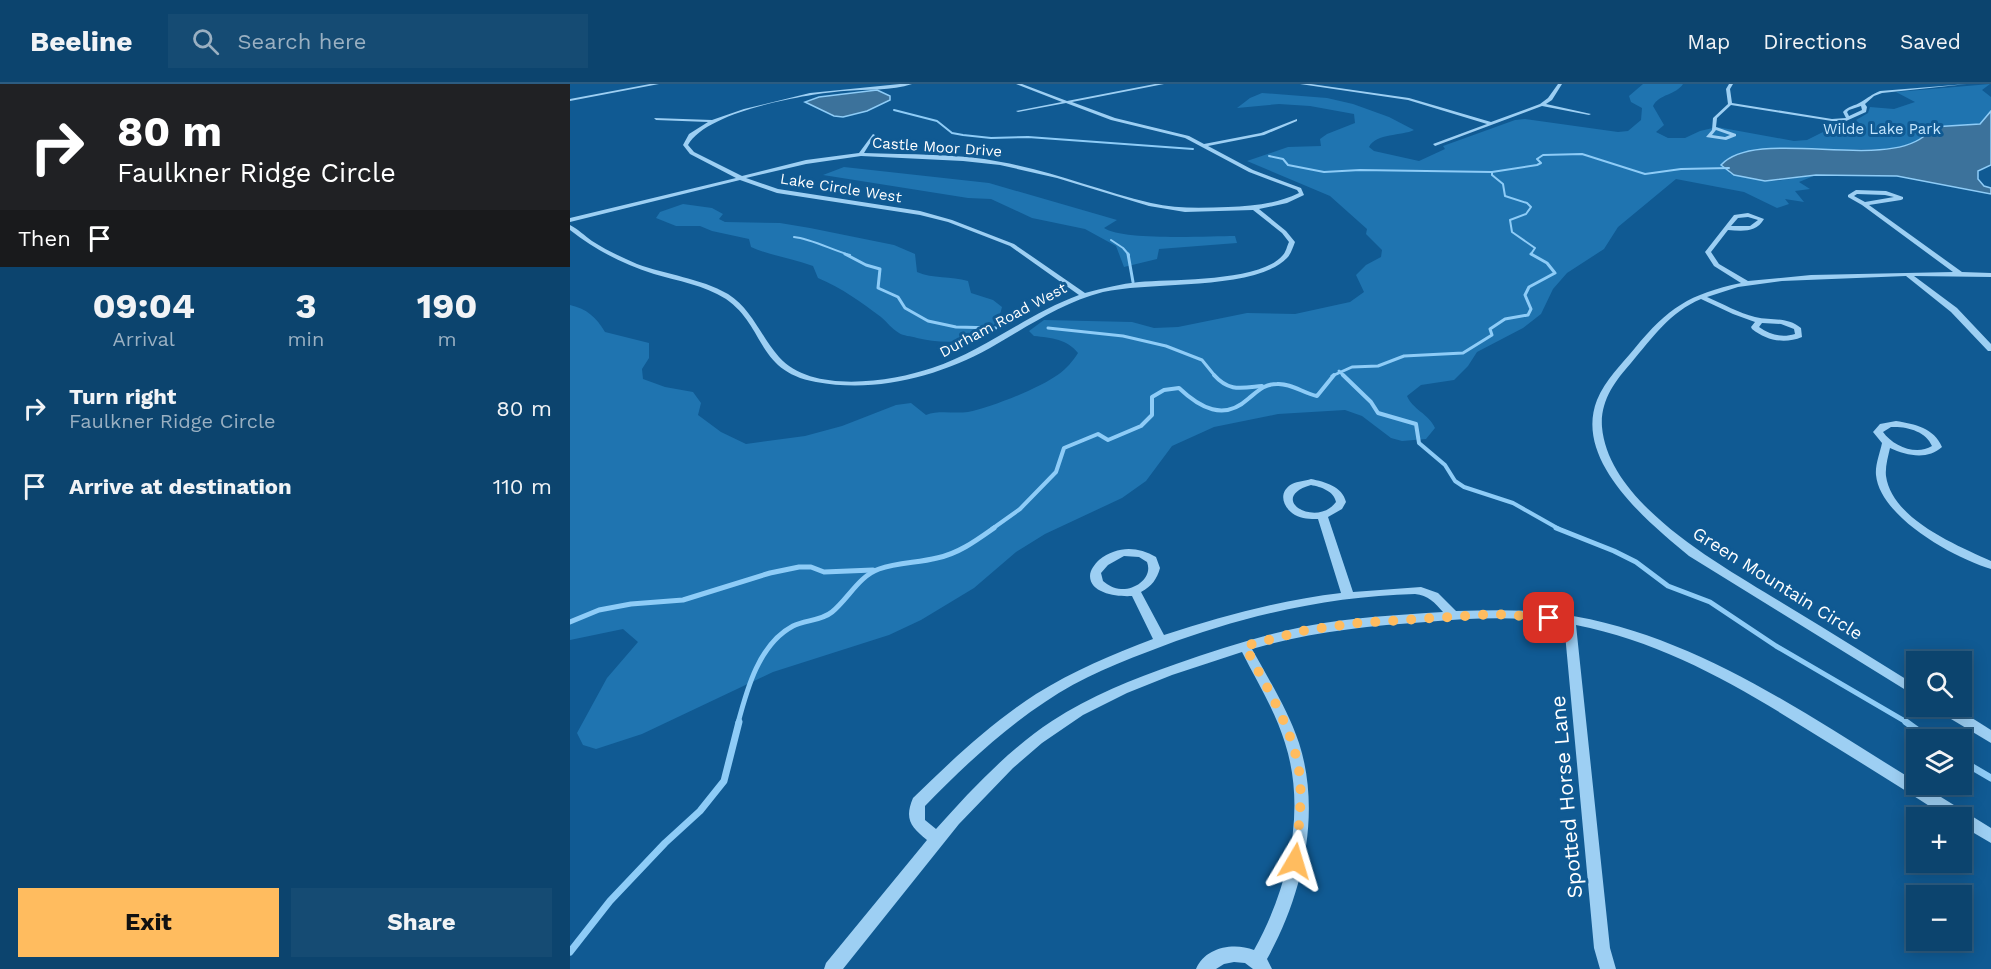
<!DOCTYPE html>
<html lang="en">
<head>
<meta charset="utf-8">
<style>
  body { margin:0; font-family:"Work Sans",sans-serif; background:#154b73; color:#f1f3f6; height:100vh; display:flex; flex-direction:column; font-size:22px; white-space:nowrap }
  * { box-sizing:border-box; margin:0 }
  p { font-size:20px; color:#9ab0c2 }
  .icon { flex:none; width:33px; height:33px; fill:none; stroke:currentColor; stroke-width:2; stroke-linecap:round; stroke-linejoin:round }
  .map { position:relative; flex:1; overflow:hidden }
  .panel { display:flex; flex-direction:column; background:#0c446e; width:570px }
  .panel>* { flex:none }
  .guide { background:#202124; color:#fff; overflow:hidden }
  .tools { position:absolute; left:1336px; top:567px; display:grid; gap:12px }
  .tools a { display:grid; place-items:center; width:66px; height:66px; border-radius:0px; background:#0c446e; box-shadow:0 3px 15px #0003,0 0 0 2px #2c5c81; font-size:30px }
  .pin { position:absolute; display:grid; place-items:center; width:51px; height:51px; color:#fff; margin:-26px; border-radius:12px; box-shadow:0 3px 9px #0006 }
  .me { position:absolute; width:66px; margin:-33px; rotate:7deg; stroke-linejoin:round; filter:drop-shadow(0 0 4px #0008) }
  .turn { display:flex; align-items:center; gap:21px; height:126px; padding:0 18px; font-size:27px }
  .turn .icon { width:78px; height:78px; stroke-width:2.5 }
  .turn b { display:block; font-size:42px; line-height:51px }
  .then { display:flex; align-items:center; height:57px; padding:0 18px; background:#0003; gap:12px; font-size:22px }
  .eta { display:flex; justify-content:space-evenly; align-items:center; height:102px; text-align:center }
  .eta b { font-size:36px; font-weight:700; line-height:42px }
  .action { display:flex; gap:12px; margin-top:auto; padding:12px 18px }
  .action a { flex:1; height:69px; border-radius:0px; background:#ffbc5f; color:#111; font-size:24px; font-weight:700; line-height:69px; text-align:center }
  .action a+a { background:#154b73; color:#f1f3f6 }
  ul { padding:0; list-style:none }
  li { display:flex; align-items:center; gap:18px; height:78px; padding:0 18px }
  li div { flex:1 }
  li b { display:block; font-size:22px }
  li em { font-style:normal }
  header { display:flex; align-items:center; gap:36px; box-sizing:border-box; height:84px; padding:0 30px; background:#0c446e; border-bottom:2px solid #2c5c81 }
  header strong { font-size:28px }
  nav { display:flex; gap:33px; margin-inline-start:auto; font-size:21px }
  .search { width:420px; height:54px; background:#154b73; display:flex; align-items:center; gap:15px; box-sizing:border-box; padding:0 21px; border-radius:0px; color:#9ab0c2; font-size:22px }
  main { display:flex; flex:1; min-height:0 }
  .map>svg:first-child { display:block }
</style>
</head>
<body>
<header>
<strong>Beeline</strong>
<div class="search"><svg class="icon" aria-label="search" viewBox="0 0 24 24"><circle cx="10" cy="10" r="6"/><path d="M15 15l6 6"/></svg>Search here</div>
<nav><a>Map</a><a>Directions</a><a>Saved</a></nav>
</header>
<main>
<section class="panel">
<div class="guide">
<div class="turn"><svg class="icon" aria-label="right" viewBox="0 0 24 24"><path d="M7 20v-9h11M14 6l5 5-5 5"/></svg><div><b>80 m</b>Faulkner Ridge Circle</div></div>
<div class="then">Then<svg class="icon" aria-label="arrive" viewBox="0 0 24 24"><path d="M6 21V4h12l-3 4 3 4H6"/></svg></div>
</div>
<div class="eta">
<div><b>09:04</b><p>Arrival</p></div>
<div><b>3</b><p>min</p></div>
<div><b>190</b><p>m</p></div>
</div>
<ul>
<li><svg class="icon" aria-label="right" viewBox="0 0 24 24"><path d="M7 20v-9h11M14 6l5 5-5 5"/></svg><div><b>Turn right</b><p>Faulkner Ridge Circle</p></div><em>80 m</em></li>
<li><svg class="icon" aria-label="arrive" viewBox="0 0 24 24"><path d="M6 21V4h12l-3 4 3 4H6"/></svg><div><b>Arrive at destination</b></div><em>110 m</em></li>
</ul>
<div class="action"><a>Exit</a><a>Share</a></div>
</section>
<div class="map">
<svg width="1421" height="885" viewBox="0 0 1421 885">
  <rect width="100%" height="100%" fill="#105a93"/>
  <!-- green -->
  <g fill="#1f74b0">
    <path d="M1073,0h40c-7,11 -24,10 -30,22l11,19 -8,7 12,6h17l15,-7 17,-4 77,14 13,-1 20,-10 31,-5 1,-2 -3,-3 12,-7 2,-6 24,2 21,-7 -19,-10 94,-8 -8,6 9,7v14l-11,13 -48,3 -15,15 -25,7 -131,1 -28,7 -4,16 5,2 42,6 40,-6 -17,7 11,7 -15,2 9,11 -19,-3 4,5 -12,4 -33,-16 -68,-13 -58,48 -14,22 -37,24 -14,16 -12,25 -18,14 -46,24 -9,14 -14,14 -33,5 -14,11c5,13 22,18 28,32l-9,11 -24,2 -11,-3 -29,-22 -17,-6 -67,4 -64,13 -42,19 -26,35 -24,17 -77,36 -29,18 -42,36 -53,32 -32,15 -116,37 -131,62 -46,15 -13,-4 -6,-12 30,-55 31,-36 -15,-13 -53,11v-335c17,4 26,12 35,27l44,11v15l-7,11 1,10 22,8 28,5 8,11 -3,12 23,17 25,12 59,-8 37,-10 54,-21 15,-2 15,12c13,-5 28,-1 42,-3 22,-4 72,-24 91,-38 7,-5 14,-13 19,-21 -11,-14 -26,-15 -44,-17l-5,-5 15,-11 88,2 22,6 24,-1 69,-14 48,1 55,-12 14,-10 -8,-17 10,-10 15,-8 1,-7 -16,-16 1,-5 -37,-33 -83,-35 41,-14 33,-1 -1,-7 7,-5 28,-11 -1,-9 -44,-8 -31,-2 -42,4 13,-10 12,-5 65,5 26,6 36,13 25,13c-12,6 -38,3 -45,17l5,4 45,10 26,-12 -2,-3 72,-26 10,-1 93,13 10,-1 13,-11 1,-12 -11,-6 -2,-6z"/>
    <path d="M274,83l145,16 128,37 -13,8c19,13 104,8 131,8l2,7 -78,6 -2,10 -33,8 -8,-21 -31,-17 -53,-11 -41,-19 -23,-1 -145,-23z"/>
    <path d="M113,120l29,4 11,6 -4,5 6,3 55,1 30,5 84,17 21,9 2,18c16,7 34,4 51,9l3,12 22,7 9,7c-8,39 -55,38 -85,31 -6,-2 -14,-2 -18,-5 -7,-4 -12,-11 -18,-16 -20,-15 -39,-29 -63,-39l-5,-12c-21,-8 -42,-10 -62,-19l-2,-8 -37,-8 -12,-5h-24l-20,-8 4,-6z"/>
  </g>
  <!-- water -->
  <g fill="#3c729b" stroke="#8eccf7" stroke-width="1.5">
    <polygon points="307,6 320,12 320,16 297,27 273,33 264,32 235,18 249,13"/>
    <path d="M1421,27v54l-13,6v8l6,7 7,2v6l-94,-18 -81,-1 -51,6 -31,-6 -13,-10c35,-38 158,5 202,-28l-1,-4 10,-6 48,-3z"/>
  </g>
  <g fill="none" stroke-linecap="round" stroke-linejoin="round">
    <!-- stream-far4 -->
    <g stroke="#8eccf7" stroke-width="2">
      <polyline points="324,26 367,37 382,49 393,51 421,54 458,53 623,65"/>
      <polyline points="699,72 713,75 718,81 754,88 790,86 922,88"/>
      <path d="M224,153c18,2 38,13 56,18"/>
      <polyline points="541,156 553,164 559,171"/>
      <polyline points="963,171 961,170 965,164 942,148 940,136 956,130 961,123 957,119 935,112 933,100 922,91 922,88 967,81 971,79 967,75 973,71 1012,70 1075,90 1111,85 1159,84"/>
    </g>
    <!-- stream-far3 -->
    <g stroke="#8eccf7" stroke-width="3">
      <polyline points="275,170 296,181 310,185 308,204 328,213 335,224 358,237 386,243 426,244"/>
      <polyline points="558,170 563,198"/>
      <polyline points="478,244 553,252 596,262 632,276 645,292"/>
      <polyline points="769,287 774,292"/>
      <polyline points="762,292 782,283 808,282 834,272 893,269 922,251 920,245 935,235 958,231 961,225 955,211 959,203 985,189 977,179 961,170"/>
    </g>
    <!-- stream-far2 -->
    <g stroke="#8eccf7" stroke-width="4">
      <path d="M644,291c15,17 27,13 48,11"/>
      <polyline points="773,291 801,318 808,329 846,340 849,359 875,381 885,397 894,403 943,419 989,445"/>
      <path d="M422,445l28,-20 36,-37 8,-24 34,-14 10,6 33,-14 11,-11v-18l12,-7 15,-2c21,20 45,33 69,11 10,-8 16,-15 29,-15 14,-1 26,9 40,12l17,-21"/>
    </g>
    <!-- stream-far1 -->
    <g stroke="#8eccf7" stroke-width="5">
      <polyline points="986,444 1044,467 1066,478 1098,502 1140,518 1206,562 1338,639"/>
      <polyline points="0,538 29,526 61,520 113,516 200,489 229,483 241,483 254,488 303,486"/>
      <path d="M168,639c9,-34 21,-79 55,-97 12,-6 28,-5 39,-14 16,-13 27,-36 47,-43 19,-7 39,-6 58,-11 21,-4 40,-18 57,-30"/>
    </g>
    <!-- stream -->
    <g stroke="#8eccf7" stroke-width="7">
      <polyline points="1336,638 1361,656"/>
      <polyline points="1392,677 1421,694"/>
      <polyline points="0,868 40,817 95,759 130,727 154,697 169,638"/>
    </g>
    <!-- minor -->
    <g fill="#9dcff3" fill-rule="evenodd">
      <polygon points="80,0 89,0 0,17 0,15"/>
      <path d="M330,0h12c-20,7 -47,5 -68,7 -38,3 -137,20 -156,54l6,7 48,24 64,-16 53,-7 14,-19 2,1 -11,18c45,2 93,0 137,9 51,9 99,29 150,41 25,6 51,5 77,4 25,-1 48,-3 71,-14l-2,-3 -48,-18 -64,-34 -74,-18 -45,-17 -48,9 -2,-1 46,-9 -46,-18h6l45,17 88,-17h9l-92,18 43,16 74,18 15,8 57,-11 36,-14v2l-33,14 -56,11 45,24 48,18 3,7 -17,8 -28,6 27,22 9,11c-2,5 -4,12 -8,16 -32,33 -137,23 -184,34 -42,11 -76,35 -113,56 -53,29 -114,45 -174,34 -60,-11 -50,-55 -90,-83 -22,-14 -48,-18 -72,-25 -31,-10 -59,-24 -84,-44v-5c8,4 15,11 22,16 14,9 29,16 45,23 30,11 63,14 91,30 24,15 33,43 51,63 32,37 112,25 153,11 52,-17 95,-54 147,-73l-69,-49 -62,-24 -28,-7 -143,-22 -37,-13 -170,42v-4l166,-40 -46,-24 -7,-9 6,-11 19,-12 -52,-2 -2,-2 58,2 32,-11 66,-16zM291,72l102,5 37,4 57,13 92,28 36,6 68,-2 29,23 7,9c-2,4 -3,10 -6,13 -22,27 -110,24 -144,27 -18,2 -36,6 -54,11l-71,-49 -62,-24 -32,-9 -142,-22 -32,-11 60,-14z"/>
      <polygon points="730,0 741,0 839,14 921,38 970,20 978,14 988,0 992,0 982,16 976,20 1021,30 1019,31 972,22 865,62 863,60 917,40 838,16"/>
      <path d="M1159,0h4l-3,5 2,14 100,16 14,-1 -3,-6c5,-6 12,-6 18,-10 7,-4 11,-8 19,-11l87,-7 -85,9 -8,3 -9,8 2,3 -1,5 -20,9h-14l-101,-16 -14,13 -1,9 20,7v2l-10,4 -20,-3 6,-7 1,-12 15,-14 -2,-15zM1291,22l1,4 -13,6 -2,-4 2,-2zM1146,46l14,5 -5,2 -13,-2z"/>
      <path d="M1286,106l30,1 17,6v2l-2,1 -32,5 93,67 29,1v4l-77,-1 43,32 34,36v7h-3l-37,-39 -45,-36 -124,5 -44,6 -31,10c16,7 32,16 48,20 16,4 32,-1 46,11l1,9c-17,7 -35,4 -50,-8l-1,-2 4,-5 -22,-8 -32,-15c-31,13 -49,39 -70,64 -16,18 -31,38 -29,64 7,80 126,142 187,180 43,26 85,52 128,79v11l-228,-141c-41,-34 -116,-95 -92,-156 8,-20 25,-36 38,-52 33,-40 54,-54 106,-65l-27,-17 -9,-14 29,-37 14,-2 16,6c-8,14 -22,12 -36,11l-17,22 8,12 29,17 63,-6 142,-3 -91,-67 -14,-8v-2zM1287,110l28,1 9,2 -29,5 -11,-6zM1178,133l10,3 -8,6h-19l7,-8zM1192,239l19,1 13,5 1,5c-13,4 -25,1 -36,-7z"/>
      <path d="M1326,337c19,3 38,7 46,26 -14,13 -35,9 -52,1 -2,9 -5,19 -4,28 6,43 70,69 105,85v8c-37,-11 -111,-52 -115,-94 -1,-10 4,-22 6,-32l-9,-11 7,-8zM1321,343c15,-1 35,4 41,19 -16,10 -39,0 -49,-14z"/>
      <path d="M741,395c14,3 31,7 35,23l-4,7 -14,8 25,75 68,-5 17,6 18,18c35,-1 70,-2 105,3 130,19 240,97 349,164l7,5v1h3l71,44v15l-29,-17v-8h-14c-46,-30 -93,-59 -140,-88 -73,-46 -146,-88 -232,-105l34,323 6,21h-16l-6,-21 -30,-325c-46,-7 -92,-5 -138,-1 -59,4 -117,10 -174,27 17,31 36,61 47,94 23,71 3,153 -32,216l5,10h-19l-8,-6 -11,-1 -10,2 -8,5h-20c9,-22 38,-27 58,-19 34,-61 53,-139 31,-207 -10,-33 -28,-61 -43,-91l-70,23 -45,18 -44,22 -41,28 -29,25 -54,56 -116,145h-19l2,-6 101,-123c-16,-13 -23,-21 -14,-42 38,-37 78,-75 123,-104 37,-23 77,-40 117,-55l-21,-43c-13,1 -42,-2 -42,-20 0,-6 5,-12 9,-16 18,-14 38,-14 57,-3l4,11c-3,11 -8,18 -19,24l23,43c58,-19 117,-35 177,-42l-23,-74c-8,0 -16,0 -23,-4 -13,-8 -17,-23 -3,-31 6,-3 13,-3 19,-5zM741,401c10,2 23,6 25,17 -20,27 -70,-4 -25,-17zM554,472l15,1 8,5c6,15 -11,28 -26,27 -7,0 -13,-4 -18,-8l-2,-8 7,-8zM845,510c13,1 20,9 28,18 -45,3 -91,5 -136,14 -45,9 -88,23 -131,38 -43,15 -86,32 -124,57 -44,29 -81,69 -116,108l-11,-9v-14c37,-38 76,-75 120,-104 36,-25 78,-41 118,-56 79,-30 167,-50 252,-52z"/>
      <polygon points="1365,622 1383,622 1421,646 1421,659 1366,626"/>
    </g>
  </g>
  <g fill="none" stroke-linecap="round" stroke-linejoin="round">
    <!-- route -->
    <path stroke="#ffbc5f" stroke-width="10" stroke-dasharray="0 18" d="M725,777c3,-27 7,-55 5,-83 -5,-47 -34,-91 -55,-132l62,-16 51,-7 137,-9 54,4"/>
  </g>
  <g text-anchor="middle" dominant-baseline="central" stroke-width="6" stroke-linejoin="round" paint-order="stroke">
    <!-- far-park labels -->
    <g font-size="15" fill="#c4e6fe" stroke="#105a93">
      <text x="1312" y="45">Wilde Lake Park</text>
    </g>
    <!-- far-street labels -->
    <g font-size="15" fill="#fff" stroke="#105a93">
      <text transform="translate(367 63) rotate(4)">Castle Moor Drive</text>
      <text transform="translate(271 104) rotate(9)">Lake Circle West</text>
      <text transform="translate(433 236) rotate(-28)">Durham Road West</text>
    </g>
    <!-- street labels -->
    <g font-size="18" fill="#fff" stroke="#105a93">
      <text transform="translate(1208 499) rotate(32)">Green Mountain Circle</text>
    </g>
    <!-- near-street labels -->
    <g font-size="21" fill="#fff" stroke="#105a93">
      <text transform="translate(996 713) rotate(-95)">Spotted Horse Lane</text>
    </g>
  </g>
</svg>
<div class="tools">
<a><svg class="icon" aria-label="search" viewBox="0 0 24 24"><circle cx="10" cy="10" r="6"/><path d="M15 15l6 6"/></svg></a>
<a><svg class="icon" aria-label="layers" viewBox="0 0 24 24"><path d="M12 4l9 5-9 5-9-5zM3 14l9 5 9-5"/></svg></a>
<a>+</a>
<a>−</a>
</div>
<div class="pin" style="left:979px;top:534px;background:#d93025"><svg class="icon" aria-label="arrive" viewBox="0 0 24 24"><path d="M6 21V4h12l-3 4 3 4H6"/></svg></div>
<svg class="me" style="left:725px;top:777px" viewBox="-20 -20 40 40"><path d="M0-17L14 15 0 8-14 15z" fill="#ffbc5f" stroke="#fff" stroke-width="4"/></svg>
</div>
</main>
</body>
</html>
